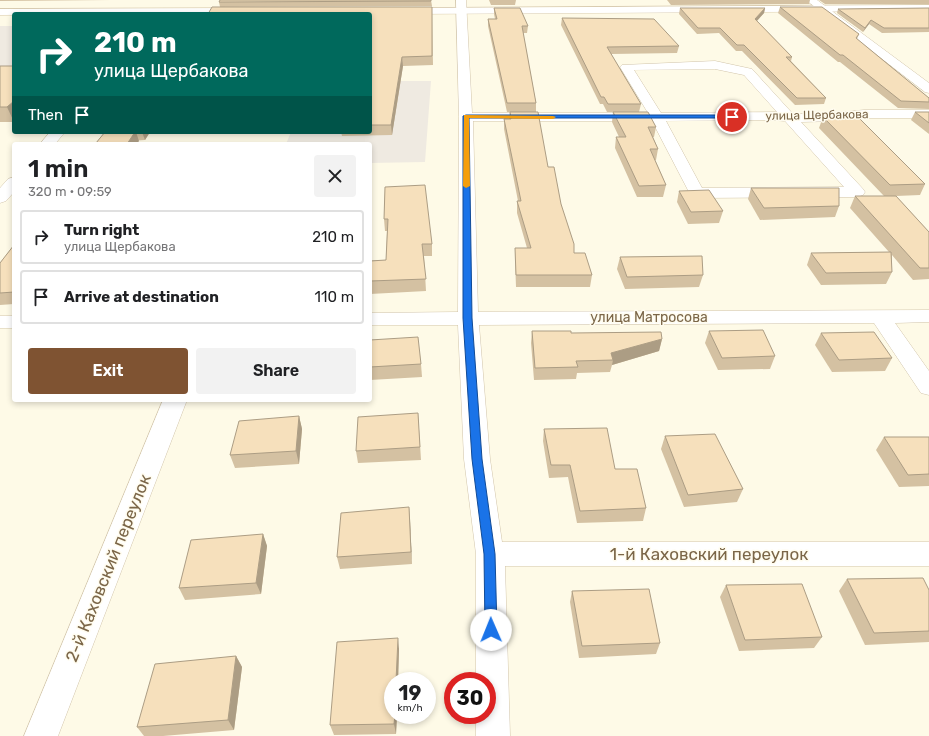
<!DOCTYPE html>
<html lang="en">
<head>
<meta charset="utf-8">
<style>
  body { margin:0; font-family:Rubik,sans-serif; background:#f2f2f2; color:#202124; height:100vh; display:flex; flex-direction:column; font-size:15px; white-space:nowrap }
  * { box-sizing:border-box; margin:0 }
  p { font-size:13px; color:#757577 }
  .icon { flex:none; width:22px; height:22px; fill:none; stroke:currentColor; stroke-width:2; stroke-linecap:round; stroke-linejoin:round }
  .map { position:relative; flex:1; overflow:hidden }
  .details { position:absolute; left:12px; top:142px; width:360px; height:260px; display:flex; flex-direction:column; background:#fff; border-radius:4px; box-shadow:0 2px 6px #0003 }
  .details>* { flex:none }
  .guide { position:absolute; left:12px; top:12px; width:360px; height:122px; border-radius:4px; box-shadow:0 2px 6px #0003; background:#00695c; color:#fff; overflow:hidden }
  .speed { position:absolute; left:384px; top:672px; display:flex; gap:8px; font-size:20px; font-weight:700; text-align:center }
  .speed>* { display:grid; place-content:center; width:52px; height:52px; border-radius:50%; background:#fff; box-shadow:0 2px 6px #0003; line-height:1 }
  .speed small { font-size:10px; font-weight:400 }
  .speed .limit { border:6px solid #d22; background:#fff; color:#111 }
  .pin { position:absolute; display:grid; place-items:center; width:34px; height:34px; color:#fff; margin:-17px; border:2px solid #fff; border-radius:50%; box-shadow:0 1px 4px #0007 }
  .me { position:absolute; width:44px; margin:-22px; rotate:359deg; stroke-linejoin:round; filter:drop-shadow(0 0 3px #0008) }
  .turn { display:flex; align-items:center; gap:14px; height:84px; padding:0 16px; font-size:18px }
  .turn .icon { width:52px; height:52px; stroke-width:2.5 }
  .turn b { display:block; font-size:28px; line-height:34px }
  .then { display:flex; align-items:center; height:38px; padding:0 16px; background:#0003; gap:8px; font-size:15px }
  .round { display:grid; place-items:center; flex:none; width:42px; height:42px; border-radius:4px; background:#f2f2f2 }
  .headline { display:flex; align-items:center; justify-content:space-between; height:68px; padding:0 16px }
  h1 { font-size:24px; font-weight:600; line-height:30px }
  .cta { display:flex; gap:8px; margin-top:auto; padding:8px 16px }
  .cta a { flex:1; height:46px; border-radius:4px; background:#7f5332; color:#fff; font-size:16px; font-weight:600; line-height:46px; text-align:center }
  .cta a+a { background:#f2f2f2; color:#202124 }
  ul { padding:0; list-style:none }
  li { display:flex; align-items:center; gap:12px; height:54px; margin:0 8px 6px; padding:0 8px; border:2px solid #e0e0e0; border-radius:4px }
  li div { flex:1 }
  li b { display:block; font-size:15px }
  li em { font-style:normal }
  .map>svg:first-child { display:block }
</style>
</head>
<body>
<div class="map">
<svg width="929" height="736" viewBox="0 0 929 736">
  <rect width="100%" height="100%" fill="#fefae7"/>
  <!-- industrial -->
  <g fill="#efeae1">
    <rect x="0" y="26" width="14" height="96"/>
    <polygon points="370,81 431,81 425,162 370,163 370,144 286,144 291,132 370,132"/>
  </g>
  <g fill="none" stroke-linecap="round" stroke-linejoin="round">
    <!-- street casing -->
    <g stroke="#d2c5ab" stroke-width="1">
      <g id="street">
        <path d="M456,0h10l6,113h176l-28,-46 2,-2 93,-4 37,8 41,45 42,-1 29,-3h65v8h-65l-29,3 -34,1 62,67 2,3 -2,3 -6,2 -160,1 -6,-2 -39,-75h-179l5,191 451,-2v12l-34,1 34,48v24l-8,-2 -47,-70 -395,2 11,134 12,83h427v24h-424l5,170h-34v-21h11v-34h-11v-127l-12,-95 -6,-134h-88v-12l88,-1 1,-195zM715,69l29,6 33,37 -116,1 -27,-43zM772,120l13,1 59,66 -142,1 -36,-67z"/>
        <polygon points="806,0 817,0 929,83 929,93 925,92"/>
        <polygon points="50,132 65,132 55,144 40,144"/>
        <polygon points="14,177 14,192 6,201 0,203 0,188 8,179"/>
        <rect x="0" y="316" width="14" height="12"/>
        <polygon points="163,400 187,400 58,736 24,736"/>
      </g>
    </g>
    <!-- secondary casing -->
    <g stroke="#d5c6a8" stroke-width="1">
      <g id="secondary">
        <polygon points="929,5 929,11 402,14 397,11 402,8"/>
        <polygon points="240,8 243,9 245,11 243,13 0,15 0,9"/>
      </g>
    </g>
    <!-- street -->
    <use href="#street" fill="#fff" fill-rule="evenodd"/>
    <!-- secondary -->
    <use href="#secondary" fill="#fff" fill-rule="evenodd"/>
  </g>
  <!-- wall -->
  <g fill="#d4c1a2">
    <polygon points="0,0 111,0 0,1"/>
    <polygon points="431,0 432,6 220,7 219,2"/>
    <polygon points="489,0 516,0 515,5 491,5"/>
    <polygon points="667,0 810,0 809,4 671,5"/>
    <polygon points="819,0 929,0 929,4 825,4"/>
    <polygon points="432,7 433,65 403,66 392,135 342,136 341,132 370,132 370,14"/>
    <polygon points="780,7 859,34 857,39 929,98 929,109 898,108 840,62 838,62 778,13"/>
    <polygon points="494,8 528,26 527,33 523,33 536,103 536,112 507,112 488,26 488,19 495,19 494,14"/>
    <polygon points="680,8 765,8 764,13 757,21 792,57 791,61 826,98 824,104 795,105 742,51 736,51 719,33 697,34 679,14"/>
    <polygon points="929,8 929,32 882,33 869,24 863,32 837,13 838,9"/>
    <polygon points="562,18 679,46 677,53 611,54 641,104 639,112 607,112 603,104 600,104 561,25"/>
    <polygon points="0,66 14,122 0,122"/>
    <polygon points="510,112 548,167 561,204 574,253 592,275 590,287 516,287 515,259 515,248 527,248 517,213 517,201 518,201 504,129 504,119 509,119"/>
    <polygon points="613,112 656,127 654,137 653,137 658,149 656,160 655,160 666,185 663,197 637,197 615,148 616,137 619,137 612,122"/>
    <polygon points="915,112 929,112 929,134 911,120"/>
    <polygon points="823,117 925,184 920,195 896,196 929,232 929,279 913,280 892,255 892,272 886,284 821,285 807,265 811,253 889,252 850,208 855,196 884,196 819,128"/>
    <polygon points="105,132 150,132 145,140 96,143"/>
    <polygon points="385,187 432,244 432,256 424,256 426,291 370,294 370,261 386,260 387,231 385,231 384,219"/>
    <polygon points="751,188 839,206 835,217 760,220 748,199"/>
    <polygon points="679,191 723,211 719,223 688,224 677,202"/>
    <polygon points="14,245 14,304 0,305 0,263"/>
    <polygon points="620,257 703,275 699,287 625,289 617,269"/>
    <polygon points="532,331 571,333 662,339 659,351 612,365 610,372 577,373 576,379 534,380 531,343"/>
    <polygon points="709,331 775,356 770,369 718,370 705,343"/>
    <polygon points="821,333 892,358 885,371 832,372 815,345"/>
    <polygon points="370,340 421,364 422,377 370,380"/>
    <polygon points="418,413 421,460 358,463 356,451"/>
    <polygon points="299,416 302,429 299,464 235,468 230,455"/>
    <polygon points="544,429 615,469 646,508 643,521 577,523 568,477 549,478 543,441"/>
    <polygon points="665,436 743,489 737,502 684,507 661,449"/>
    <polygon points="884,437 929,437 929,486 899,487 876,450"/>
    <polygon points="409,507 412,564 340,569 337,557"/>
    <polygon points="263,534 267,546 261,594 185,600 179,588"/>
    <polygon points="847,579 929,590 929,642 865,645 839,591"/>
    <polygon points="726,585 822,637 814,648 739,651 720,597"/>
    <polygon points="572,591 660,643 656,654 579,658 570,602"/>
    <polygon points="399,649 398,681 393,681 393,715 397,715 396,734 334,735 330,725"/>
    <polygon points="236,656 242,667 234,730 163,736 144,736 137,727"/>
  </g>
  <!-- shaded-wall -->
  <g fill="#ac9d84">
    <polygon points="765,8 764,13 753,25 755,19"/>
    <polygon points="871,20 869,24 863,32 865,28"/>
    <polygon points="402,57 403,66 392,135 391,125"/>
    <polygon points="14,101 14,122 7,107"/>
    <polygon points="135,132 136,132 139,141 137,144 127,144"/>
    <polygon points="142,132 150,132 145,140"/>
    <polygon points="662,339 659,351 612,365 613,360 611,353"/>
    <polygon points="299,416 302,429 299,464 296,451"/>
    <polygon points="409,507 410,519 412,564 411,552"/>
    <polygon points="263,534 267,546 261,594 256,583"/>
    <polygon points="398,638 399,649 398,681 396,681"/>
    <polygon points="236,656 242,667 234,730 228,720"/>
    <polygon points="395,715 397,715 396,734 394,724"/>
  </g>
  <!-- building -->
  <g fill="#f6e0bc" stroke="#ac9d84">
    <polygon points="220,0 431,0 431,1 219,2"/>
    <polygon points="212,7 432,7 432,56 402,57 391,125 370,125 370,14 208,14"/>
    <polygon points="780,7 822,7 859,34 856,38 929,98 929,102 901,101 843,55 840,55"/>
    <polygon points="494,8 520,8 528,26 522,26 536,103 507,103 488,19 497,19"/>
    <polygon points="680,8 765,8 755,19 792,57 786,57 826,98 797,98 744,45 737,45 720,28 698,28"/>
    <polygon points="929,8 929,28 884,28 871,20 865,28 838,9"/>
    <polygon points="562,18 654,19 679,46 607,47 641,104 608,104 604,97 601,97"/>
    <polygon points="0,66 14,66 14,101 7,107 0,107"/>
    <polygon points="510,112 538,112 548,167 554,167 561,204 574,244 574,253 585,253 592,275 516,275 515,248 531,248 517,201 521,201 504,119 511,119"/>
    <polygon points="613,112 648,112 656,127 648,127 658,149 650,149 666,185 639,186 616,137 626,137"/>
    <polygon points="915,112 929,112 929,123"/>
    <polygon points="823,117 858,117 925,184 890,185"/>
    <polygon points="105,132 135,132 127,144 93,144 94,143 96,143"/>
    <polygon points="425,185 432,244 422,244 426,279 370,281 370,261 386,260 388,219 384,219 385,187"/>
    <polygon points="751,188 839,188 839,206 764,208"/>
    <polygon points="709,190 723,211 691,212 679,191"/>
    <polygon points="855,196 896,196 929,232 929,268 920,268"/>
    <polygon points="14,245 14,292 0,293 0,263"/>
    <polygon points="891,252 892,272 826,273 811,253"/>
    <polygon points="702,256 703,275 627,277 620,257"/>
    <polygon points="763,330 775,356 722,358 709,331"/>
    <polygon points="532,331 571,331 571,333 661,332 662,339 611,353 613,360 576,361 578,367 535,368"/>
    <polygon points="874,332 892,358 839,360 821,333"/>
    <polygon points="418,337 421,364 370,367 370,340"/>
    <polygon points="418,413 420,447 356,451 358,417"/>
    <polygon points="299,416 296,451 230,455 239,421"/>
    <polygon points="607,428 615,469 637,469 646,508 580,511 570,465 551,465 544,429"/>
    <polygon points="715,434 743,489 688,495 665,436"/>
    <polygon points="884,437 929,437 929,474 908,475"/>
    <polygon points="409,507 411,552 337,557 341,513"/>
    <polygon points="263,534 256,583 179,588 191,540"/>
    <polygon points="923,578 929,590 929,631 874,633 847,579"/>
    <polygon points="802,584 822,637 745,640 726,585"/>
    <polygon points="649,589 660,643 582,646 572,591"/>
    <polygon points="398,638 396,681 393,681 393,715 395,715 394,724 330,725 337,642"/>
    <polygon points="236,656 228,720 137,727 155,664"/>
  </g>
  <!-- route -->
  <polygon fill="#1a73e8" stroke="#114b97" points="466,115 732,115 735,117 732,118 469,118 472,318 482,459 495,554 497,630 496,634 491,636 487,634 485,630 484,554 472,459 463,318 463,116"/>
  <!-- slow -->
  <polygon fill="#f59e0b" points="464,115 553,116 556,117 553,119 469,118 470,186 466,188 463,186"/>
  <g text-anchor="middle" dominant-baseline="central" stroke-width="3" stroke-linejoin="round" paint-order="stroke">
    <!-- far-street labels -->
    <g font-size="12" fill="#7b6648" stroke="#fffcef">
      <text transform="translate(817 115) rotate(-1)">улица Щербакова</text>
    </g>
    <!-- street labels -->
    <g font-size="14" fill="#7b6648" stroke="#fffcef">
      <text x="649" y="317">улица Матросова</text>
    </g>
    <!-- near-street labels -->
    <g font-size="17" fill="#7b6648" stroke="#fffcef">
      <text x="709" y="554">1-й Каховский переулок</text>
      <text transform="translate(108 568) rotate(-68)">2-й Каховский переулок</text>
    </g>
  </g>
</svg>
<div class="speed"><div>19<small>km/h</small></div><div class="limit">30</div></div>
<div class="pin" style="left:732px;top:117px;background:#d93025"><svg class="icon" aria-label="arrive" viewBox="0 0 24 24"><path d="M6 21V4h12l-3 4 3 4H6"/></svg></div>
<svg class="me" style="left:491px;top:630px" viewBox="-20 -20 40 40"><circle r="19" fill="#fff"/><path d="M0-13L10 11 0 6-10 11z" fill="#1a73e8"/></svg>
<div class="guide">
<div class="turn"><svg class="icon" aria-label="right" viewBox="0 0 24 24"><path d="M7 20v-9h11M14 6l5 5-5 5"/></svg><div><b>210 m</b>улица Щербакова</div></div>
<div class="then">Then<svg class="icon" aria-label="arrive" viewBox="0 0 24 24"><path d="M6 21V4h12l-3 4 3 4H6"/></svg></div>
</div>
<section class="details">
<div class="headline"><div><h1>1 min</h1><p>320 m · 09:59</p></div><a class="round"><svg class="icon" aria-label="close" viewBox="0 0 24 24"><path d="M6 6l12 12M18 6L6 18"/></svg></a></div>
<ul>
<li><svg class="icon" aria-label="right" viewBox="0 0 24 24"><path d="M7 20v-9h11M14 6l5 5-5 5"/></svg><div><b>Turn right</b><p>улица Щербакова</p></div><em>210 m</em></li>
<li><svg class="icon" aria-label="arrive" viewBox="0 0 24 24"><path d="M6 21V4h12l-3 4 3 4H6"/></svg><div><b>Arrive at destination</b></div><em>110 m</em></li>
</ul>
<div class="cta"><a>Exit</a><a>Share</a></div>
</section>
</div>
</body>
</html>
